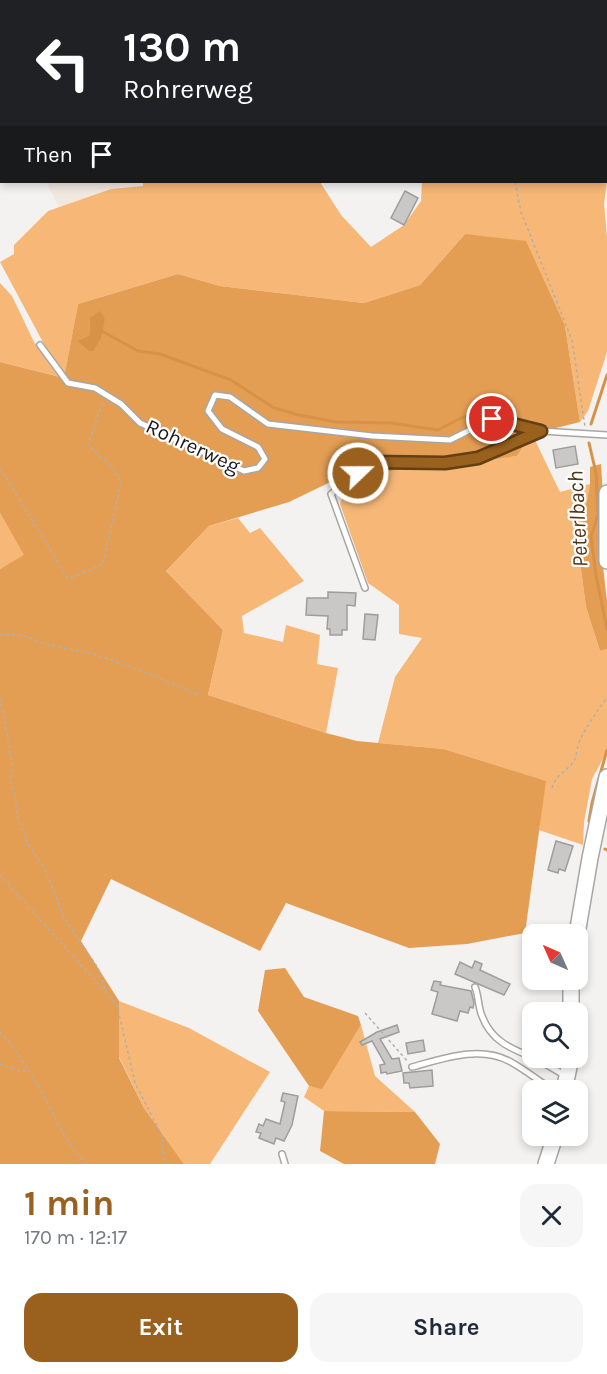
<!DOCTYPE html>
<html lang="en">
<head>
<meta charset="utf-8">
<style>
  body { margin:0; font-family:Karla,sans-serif; background:#f6f6f7; color:#1f2937; height:100vh; display:flex; flex-direction:column; font-size:22px; white-space:nowrap }
  * { box-sizing:border-box; margin:0 }
  p { font-size:20px; color:#747a83 }
  .icon { flex:none; width:33px; height:33px; fill:none; stroke:currentColor; stroke-width:2; stroke-linecap:round; stroke-linejoin:round }
  .map { position:relative; height:1164px; overflow:hidden }
  .panel { display:flex; flex-direction:column; background:#fff; flex:1 }
  .panel>* { flex:none }
  .banner { position:absolute; left:0px; top:0px; width:608px; height:183px; box-shadow:0 3px 9px #0003; background:#202124; color:#fff; overflow:hidden }
  .needle { width:39px; rotate:315deg }
  .fabs { position:absolute; left:522px; top:924px; display:grid; gap:12px }
  .fabs a { display:grid; place-items:center; width:66px; height:66px; border-radius:12px; background:#fff; box-shadow:0 3px 9px #0003; font-size:30px }
  .pin { position:absolute; display:grid; place-items:center; width:51px; height:51px; color:#fff; margin:-26px; border:3px solid #fff; border-radius:50%; box-shadow:0 2px 6px #0007 }
  .me { position:absolute; width:66px; margin:-33px; rotate:68deg; stroke-linejoin:round; filter:drop-shadow(0 0 4px #0008) }
  .turn { display:flex; align-items:center; gap:21px; height:126px; padding:0 24px; font-size:27px }
  .turn .icon { width:78px; height:78px; stroke-width:2.5 }
  .turn b { display:block; font-size:42px; line-height:51px }
  .then { display:flex; align-items:center; height:57px; padding:0 24px; background:#0003; gap:12px; font-size:22px }
  .round { display:grid; place-items:center; flex:none; width:63px; height:63px; border-radius:18px; background:#f6f6f7 }
  .summary { display:flex; align-items:center; justify-content:space-between; height:102px; padding:0 24px }
  h1 { font-size:36px; font-weight:700; line-height:45px; color:#9a611e }
  .cta { display:flex; gap:12px; margin-top:auto; padding:12px 24px }
  .cta a { flex:1; height:69px; border-radius:18px; background:#9a611e; color:#fff; font-size:24px; font-weight:700; line-height:69px; text-align:center }
  .cta a+a { background:#f6f6f7; color:#1f2937 }
  .map>svg:first-child { display:block }
</style>
</head>
<body>
<div class="map">
<svg width="607" height="1164" viewBox="0 0 607 1164">
  <rect width="100%" height="100%" fill="#f4f2f0"/>
  <!-- built -->
  <polygon fill="#f1e8e0" points="46,182 143,182 144,186 111,189 59,207"/>
  <!-- green -->
  <g fill="#f6b777">
    <polygon points="15,0 296,0 298,1 17,2"/>
    <polygon points="434,0 607,0 607,183 604,203 607,238 607,352 588,411 580,422 565,326 465,234 420,285 364,303 220,286 178,274 78,304 65,374 45,346 0,262 14,254 14,245 48,211 111,189 143,186 143,182 320,182 341,215 371,247 404,225 421,201 422,182 606,182 606,2"/>
    <polygon points="0,283 12,296 34,342 60,377 0,362"/>
    <polygon points="532,434 560,492 590,484 578,547 586,607 600,651 607,649 607,751 592,779 584,822 583,845 539,830 545,781 444,749 378,743 395,677 422,638 399,634 399,605 368,583 340,504 345,488 364,473 517,456"/>
    <polygon points="0,513 25,556 0,569"/>
    <polygon points="238,518 250,533 260,528 304,581 242,616 244,633 283,642 286,625 320,635 317,664 338,668 326,733 208,695 223,630 166,571 209,526"/>
    <polygon points="119,1001 189,1028 270,1072 210,1164 184,1164 144,1108 119,1057"/>
    <polygon points="361,1025 375,1076 415,1112 324,1111 304,1097 309,1086 322,1088"/>
  </g>
  <!-- forest -->
  <g fill="#e49e54" fill-rule="evenodd">
    <path d="M465,234l61,7 39,85 15,96 -48,12 -15,22 -77,10 -95,9 -56,27 -80,24 -43,45 57,59 -15,65 118,38 31,8 87,8 102,32 -21,152 -58,11 -58,4 -123,-45 -26,48 -149,-72 -30,62 38,60v57l25,50 40,56h-184v-595l24,-14 -24,-42v-151l60,15 5,-4 13,-69 100,-30 42,12 144,17 56,-18zM90,318l15,1 -16,32z"/>
    <polygon points="601,464 603,496 602,558 607,601 607,649 600,651 586,607 578,547 590,484 590,467"/>
    <polygon points="285,968 304,997 358,1016 361,1025 322,1089 309,1086 258,1011 265,970"/>
    <polygon points="324,1111 415,1112 440,1144 435,1164 344,1164 320,1151"/>
  </g>
  <!-- water -->
  <polygon fill="#d79248" points="100,311 105,319 101,338 93,351 89,351 78,341 89,336 90,318"/>
  <g fill="none" stroke-linecap="round" stroke-linejoin="round">
    <!-- stream -->
    <g stroke="#d79248" stroke-width="3">
      <polyline points="100,330 138,351 160,354 231,380 274,408 299,415 336,422 391,423 438,430 461,418 487,410 500,411 548,430"/>
      <polyline points="591,424 607,375"/>
      <polyline points="589,443 596,473 598,515 591,536 596,575 607,629"/>
      <polyline points="589,821 592,803 607,750"/>
      <polyline points="605,849 607,850"/>
    </g>
  </g>
  <!-- building -->
  <g fill="#cac8c6" stroke="#9f9d9b" stroke-width="1.5">
    <polygon points="405,191 418,198 404,225 391,218"/>
    <polygon points="575,446 578,464 556,468 553,450"/>
    <polygon points="328,592 356,593 355,606 347,605 347,630 342,630 342,635 330,635 330,629 327,629 328,616 306,615 307,598 328,598"/>
    <polygon points="365,614 378,615 375,640 363,639"/>
    <polygon points="556,841 573,846 565,871 559,869 558,873 548,870"/>
    <polygon points="475,961 482,964 480,970 510,984 504,995 455,974 460,962 472,968"/>
    <polygon points="434,981 441,982 440,985 471,991 474,1003 473,1008 470,1007 468,1013 460,1011 457,1021 432,1014 438,992 431,990"/>
    <polygon points="397,1025 399,1032 380,1039 392,1059 399,1058 402,1071 387,1074 386,1072 381,1073 380,1065 385,1064 372,1041 362,1045 360,1042 377,1032"/>
    <polygon points="423,1040 425,1051 408,1054 406,1043"/>
    <polygon points="432,1070 433,1086 410,1088 409,1083 404,1083 403,1073"/>
    <polygon points="283,1093 298,1096 292,1125 284,1141 276,1138 274,1144 259,1138 261,1133 256,1132 259,1124 263,1126 266,1119 280,1124 285,1102 281,1101"/>
  </g>
  <g fill="none" stroke-linecap="round" stroke-linejoin="round">
    <!-- service casing -->
    <g stroke="#a8a6a4" stroke-width="8">
      <g id="service">
        <polyline points="383,0 383,2"/>
        <polyline points="40,345 68,383 95,388 121,404 140,423 244,471 258,468 265,459 258,447 222,429 208,411 215,395 230,397 268,424 372,436 450,440 492,419 541,431 607,435"/>
        <polyline points="365,588 331,494 371,462 445,463 478,458 541,431"/>
        <path d="M475,987c4,10 3,20 7,29 9,24 27,32 50,41"/>
        <polyline points="535,1058 566,1076"/>
        <path d="M412,1067c30,-8 67,-22 97,-6 15,8 30,20 44,29"/>
        <polyline points="282,1154 285,1164"/>
      </g>
    </g>
    <!-- secondary casing -->
    <g stroke="#a8a6a4" stroke-width="18">
      <g id="secondary">
        <polyline points="607,493 607,561"/>
        <polyline points="577,934 590,858 607,777"/>
        <polyline points="571,1012 571,980"/>
        <polyline points="564,1090 571,1058"/>
        <polyline points="546,1164 555,1136"/>
      </g>
    </g>
    <!-- path -->
    <g stroke="#b1afad" stroke-width="1.5" stroke-dasharray="3 3" stroke-linecap="butt">
      <polyline points="461,0 463,2"/>
      <polyline points="0,85 2,85"/>
      <polyline points="515,182 521,212 572,340 585,427"/>
      <polyline points="0,468 67,577 74,577 103,564 121,482 113,468 88,445 103,401"/>
      <polyline points="0,635 21,635 46,644 97,655 145,672 201,696"/>
      <polyline points="0,698 12,761 11,781 15,796 18,820 29,846 45,869 64,918 98,968 106,991"/>
      <path d="M552,788c4,-15 16,-16 23,-29 2,-6 2,-13 5,-19 7,-14 16,-27 25,-40h2"/>
      <polyline points="0,875 117,1005 135,1083 162,1136 163,1157 167,1164"/>
      <polyline points="365,1013 408,1062"/>
      <path d="M0,1032c15,16 29,38 40,57 15,25 24,55 47,75"/>
      <polyline points="0,1064 19,1071 28,1070"/>
    </g>
    <!-- service -->
    <use href="#service" stroke="#fff" stroke-width="5"/>
    <!-- secondary -->
    <use href="#secondary" stroke="#fff" stroke-width="15"/>
  </g>
  <g fill="none" stroke-linecap="round" stroke-linejoin="round">
    <!-- route casing -->
    <g stroke="#643f14" stroke-width="15">
      <polyline id="route" points="358,473 371,462 445,463 478,458 541,431 492,419"/>
    </g>
    <!-- route -->
    <use href="#route" stroke="#9a611e" stroke-width="10"/>
  </g>
  <g text-anchor="middle" dominant-baseline="central" stroke-width="4.5" stroke-linejoin="round" paint-order="stroke">
    <!-- street labels -->
    <g font-size="21" fill="#1d1c1b" stroke="#fff">
      <text transform="translate(193 446) rotate(25)">Rohrerweg</text>
    </g>
    <!-- water labels -->
    <g font-size="22" font-style="italic" fill="#543718" stroke="#fff">
      <text transform="translate(578 519) rotate(-93)">Peterlbach</text>
    </g>
  </g>
</svg>
<div class="fabs">
<a><svg class="needle" viewBox="-14 -14 28 28"><path d="M0-13l5 13h-10z" fill="#e53935"/><path d="M0 13l5-13h-10z" fill="#747a83"/></svg></a>
<a><svg class="icon" aria-label="search" viewBox="0 0 24 24"><circle cx="10" cy="10" r="6"/><path d="M15 15l6 6"/></svg></a>
<a><svg class="icon" aria-label="layers" viewBox="0 0 24 24"><path d="M12 4l9 5-9 5-9-5zM3 14l9 5 9-5"/></svg></a>
</div>
<div class="pin" style="left:492px;top:419px;background:#d93025"><svg class="icon" aria-label="arrive" viewBox="0 0 24 24"><path d="M6 21V4h12l-3 4 3 4H6"/></svg></div>
<svg class="me" style="left:358px;top:473px" viewBox="-20 -20 40 40"><circle r="17" fill="#9a611e" stroke="#fff" stroke-width="3"/><path d="M0-11L8 9 0 5-8 9z" fill="#fff"/></svg>
<div class="banner">
<div class="turn"><svg class="icon" aria-label="left" viewBox="0 0 24 24"><path d="M17 20v-9H6M10 6l-5 5 5 5"/></svg><div><b>130 m</b>Rohrerweg</div></div>
<div class="then">Then<svg class="icon" aria-label="arrive" viewBox="0 0 24 24"><path d="M6 21V4h12l-3 4 3 4H6"/></svg></div>
</div>
</div>
<section class="panel">
<div class="summary"><div><h1>1 min</h1><p>170 m · 12:17</p></div><a class="round"><svg class="icon" aria-label="close" viewBox="0 0 24 24"><path d="M6 6l12 12M18 6L6 18"/></svg></a></div>
<div class="cta"><a>Exit</a><a>Share</a></div>
</section>
</body>
</html>
